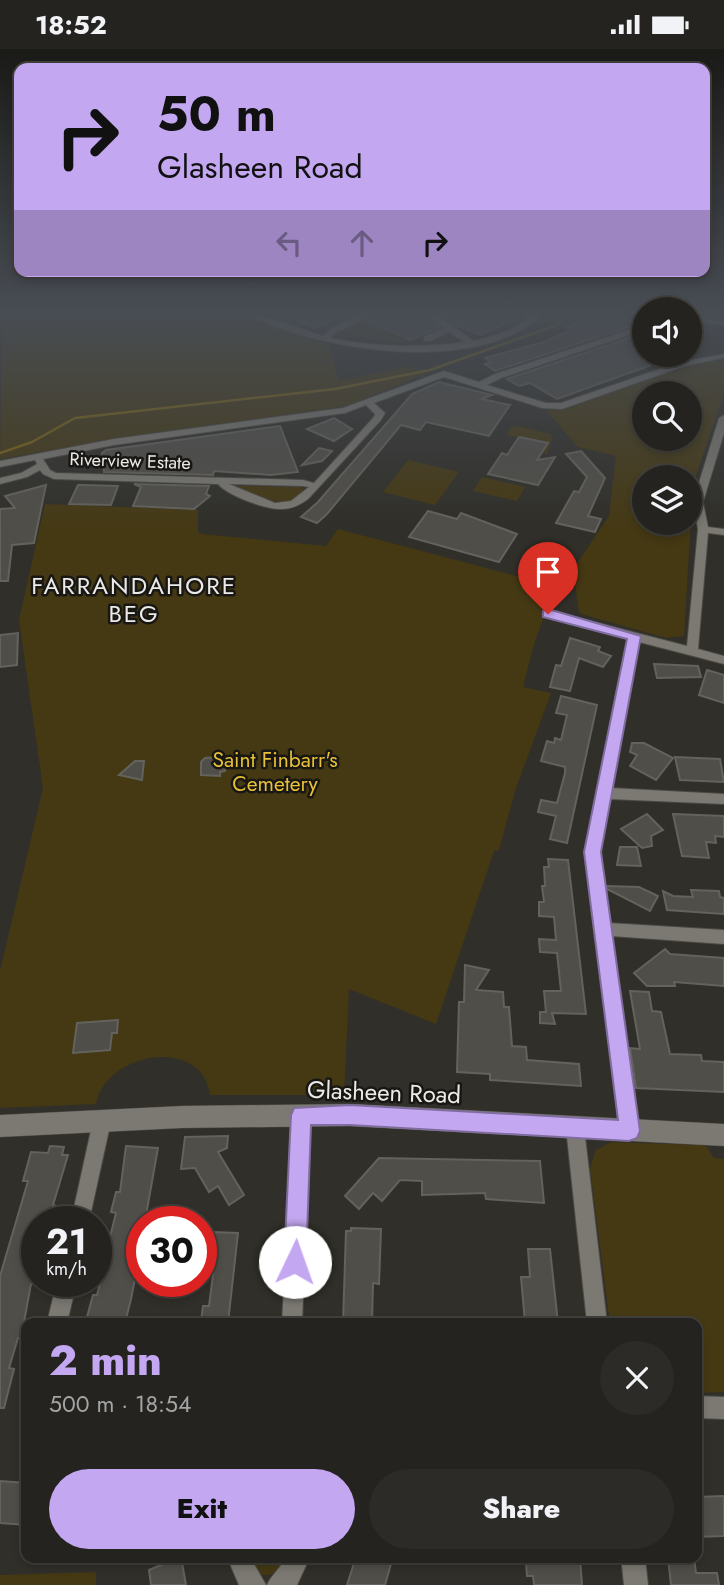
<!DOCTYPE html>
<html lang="en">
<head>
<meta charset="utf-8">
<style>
  body { margin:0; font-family:Jost,sans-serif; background:#2c2b28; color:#f1f3f6; height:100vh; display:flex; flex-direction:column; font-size:26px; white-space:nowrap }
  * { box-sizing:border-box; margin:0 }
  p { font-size:23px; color:#a3a4a4 }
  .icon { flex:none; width:38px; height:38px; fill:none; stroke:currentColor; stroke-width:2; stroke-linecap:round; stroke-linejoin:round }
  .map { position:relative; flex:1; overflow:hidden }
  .sheet { position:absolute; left:21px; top:1269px; width:681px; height:245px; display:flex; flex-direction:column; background:#24231f; border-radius:14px; box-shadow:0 4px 10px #0003,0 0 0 2px #41403d }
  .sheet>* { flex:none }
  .hud { position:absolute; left:14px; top:14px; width:696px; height:214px; border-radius:14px; box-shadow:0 4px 10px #0003,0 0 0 2px #41403d; background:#c4a7f1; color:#111; overflow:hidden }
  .tools { position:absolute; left:632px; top:248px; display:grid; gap:14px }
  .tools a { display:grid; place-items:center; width:70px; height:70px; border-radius:50%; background:#24231f; box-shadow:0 4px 10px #0003,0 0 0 2px #41403d; font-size:35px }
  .speed { position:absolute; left:21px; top:1157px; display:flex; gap:14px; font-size:35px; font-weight:700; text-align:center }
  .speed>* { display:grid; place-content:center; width:91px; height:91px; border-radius:50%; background:#24231f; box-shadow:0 4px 10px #0003,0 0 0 2px #41403d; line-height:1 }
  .speed small { font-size:18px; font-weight:400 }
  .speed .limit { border:10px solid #d22; background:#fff; color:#111 }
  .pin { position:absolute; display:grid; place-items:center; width:60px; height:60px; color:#fff; margin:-72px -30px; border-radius:50% 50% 50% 0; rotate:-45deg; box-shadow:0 0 7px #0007 }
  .pin .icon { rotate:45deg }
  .me { position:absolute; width:77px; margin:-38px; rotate:3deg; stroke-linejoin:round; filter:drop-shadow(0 0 5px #0008) }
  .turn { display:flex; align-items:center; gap:24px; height:147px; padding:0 28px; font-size:32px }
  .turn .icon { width:91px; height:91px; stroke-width:2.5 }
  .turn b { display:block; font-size:49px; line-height:60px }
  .lanes { display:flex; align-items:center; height:66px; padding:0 28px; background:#0003; justify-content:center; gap:35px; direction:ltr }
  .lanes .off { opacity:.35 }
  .round { display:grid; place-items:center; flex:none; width:74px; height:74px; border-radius:37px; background:#2c2b28 }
  .overview { display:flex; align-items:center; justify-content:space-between; height:119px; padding:0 28px }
  h1 { font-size:42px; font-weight:800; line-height:52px; color:#c4a7f1 }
  .primary-button { display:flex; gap:14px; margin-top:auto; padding:14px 28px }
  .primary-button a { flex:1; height:80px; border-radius:42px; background:#c4a7f1; color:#111; font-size:28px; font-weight:800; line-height:80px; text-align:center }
  .primary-button a+a { background:#2c2b28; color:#f1f3f6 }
  .status { display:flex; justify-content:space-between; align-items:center; height:49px; padding:0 35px; background:#24231f; direction:ltr }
  .status svg { height:19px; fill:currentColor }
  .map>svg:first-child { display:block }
</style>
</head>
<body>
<div class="status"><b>18:52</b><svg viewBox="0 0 49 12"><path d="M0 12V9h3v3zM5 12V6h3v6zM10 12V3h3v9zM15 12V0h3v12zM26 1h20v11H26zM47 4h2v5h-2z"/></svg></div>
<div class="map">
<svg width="724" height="1536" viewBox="0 0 724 1536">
  <rect width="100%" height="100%" fill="#302f29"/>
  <!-- green -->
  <g fill="#453914" fill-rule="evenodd">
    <polygon points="2,264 237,264 311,291 328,294 339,332 410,317 428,324 346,357 132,387 0,410"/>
    <polygon points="361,272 410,293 410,294 335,287 336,283"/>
    <path d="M724,311v33l-34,100v-15h-46v45h46v-11l1,6 -7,118 -18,2 -85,-24 -3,-5 -3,-26 -15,-17 16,-1 33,-49 7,-60 -38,-9 -32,-37 23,-2 119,-42zM644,345h46v45h-46z"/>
    <polygon points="518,377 550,385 552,390 547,405 543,404 548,394 507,386 511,378"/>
    <polygon points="408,411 459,423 435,456 383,443"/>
    <polygon points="482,428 525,438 517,452 473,442"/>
    <path d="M232,437l68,1 5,4c-18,21 -51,6 -73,-5z"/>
    <path d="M45,455l153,6v22l4,2 124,12 12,-17 217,57 -21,58 -11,43 28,6 -36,98 -16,59 -5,1 -58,173 -87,-35 -5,106h-134c-7,-59 -104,-44 -114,9l-96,4v-137l43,-183 -24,-168z"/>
    <polygon points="611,1093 701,1096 706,1097 714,1109 724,1110 724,1343 697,1344 696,1274 610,1274 590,1119 596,1101"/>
    <path d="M246,1509h41c-9,12 -16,23 -33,14z"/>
    <polygon points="96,1523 96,1536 0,1536 0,1526"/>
  </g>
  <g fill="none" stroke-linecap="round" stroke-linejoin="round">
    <!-- stream -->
    <polyline stroke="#7b6414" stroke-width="2.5" points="0,404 32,393 75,369 335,340 430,321 557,276 570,264"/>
  </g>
  <!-- building -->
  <g fill="#504e48" stroke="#64625c" stroke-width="2">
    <polygon points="281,264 358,264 348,265 314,279"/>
    <polygon points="378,264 436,264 429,270 439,278 411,291 366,272"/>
    <polygon points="448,264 498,264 514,270 481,286 455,276 448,271"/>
    <polygon points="595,268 606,274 624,269 638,275 495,322 485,315 491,313 485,309 544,293 571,281 566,278"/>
    <polygon points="644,284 644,306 661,306 668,310 557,350 530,334 519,337 507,330"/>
    <polygon points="439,333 492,346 482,350 510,356 489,387 426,373 420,381 401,376 327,465 317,474 301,468 318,453 412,345"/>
    <polygon points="334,369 352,380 334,392 307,380"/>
    <polygon points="280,377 298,423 271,426 214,422 213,426 104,423 102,404 106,401"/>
    <polygon points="519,388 548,394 537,411 555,408 538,436 488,425 502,404 507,406"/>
    <polygon points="319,399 332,402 322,412 302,416"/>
    <polygon points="581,402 605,429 588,467 601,470 595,483 556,474 574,442 579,443 587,428 566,405"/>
    <polygon points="134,435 209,437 206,445 210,447 194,460 133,457 141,438"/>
    <polygon points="46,436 34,494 12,496 8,532 0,532 0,460 15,459 5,447"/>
    <polygon points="78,436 83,436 118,437 111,456 69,455"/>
    <polygon points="428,462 457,470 461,464 517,485 499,513 409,488"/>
    <polygon points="18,584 17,616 0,618 0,586"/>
    <polygon points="570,589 600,598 598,602 611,607 603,618 579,609 570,642 550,638 556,616 561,617"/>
    <polygon points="654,615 698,617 701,628 657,629"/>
    <polygon points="707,621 724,626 724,654 699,646"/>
    <polygon points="561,647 597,656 567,794 550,790 556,767 538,763 541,751 557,754 565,724 565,718 541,712 547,692 554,694 555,689 561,691 567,666 556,664"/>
    <polygon points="632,694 644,694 673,709 656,731 630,717 637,706 630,703"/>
    <polygon points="217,708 217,712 226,711 225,722 220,723 220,727 201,726 201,713 205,709"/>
    <polygon points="675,708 720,710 724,733 680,731"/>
    <polygon points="135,712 144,712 142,731 119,726"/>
    <polygon points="647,765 663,781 651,787 652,797 642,799 621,780"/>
    <polygon points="673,765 724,767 724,788 715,787 716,794 706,793 709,809 682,807"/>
    <polygon points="620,798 637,798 641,817 617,816"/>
    <polygon points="548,810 568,811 586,965 552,964 555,975 540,974 540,963 546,963 544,942 561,942 557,904 540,903 539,890 556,891 554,868 539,867 539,853 544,853 542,837 545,837 544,818 549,818"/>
    <polygon points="606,837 639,838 658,847 650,862 607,840"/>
    <polygon points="691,841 719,842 720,848 724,849 724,865 667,861 663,842 673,847 693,848"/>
    <polygon points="665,900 670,905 724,909 724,937 674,933 675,937 647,937 634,924"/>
    <polygon points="465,916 489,921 476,941 503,943 504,958 509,958 512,997 526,998 527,1011 579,1015 581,1037 490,1031 490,1025 457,1023 459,953 464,953"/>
    <polygon points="630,942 649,943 652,962 661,963 670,1005 701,1006 702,1012 724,1013 724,1043 636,1039 630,999 640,1000"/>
    <polygon points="118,971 117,984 112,984 110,1001 73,1004 77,974"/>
    <polygon points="228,1087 227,1099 218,1103 244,1146 229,1156 218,1137 209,1143 195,1119 181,1120 185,1088"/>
    <polygon points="50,1097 64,1098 62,1106 68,1106 53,1156 56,1157 52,1172 37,1172 37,1235 31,1235 21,1289 18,1289 9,1319 14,1320 4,1359 0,1359 0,1227 28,1132 23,1132 31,1103 48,1104"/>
    <polygon points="126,1097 158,1099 145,1172 142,1172 142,1195 131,1250 125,1274 91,1274 92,1269 87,1268 93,1246 97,1246 105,1216 99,1216 105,1191 109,1192 116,1164 111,1163 116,1143 120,1143"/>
    <polygon points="379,1109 540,1112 544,1154 486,1150 485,1144 422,1146 422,1132 400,1131 382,1152 373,1144 359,1160 345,1147"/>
    <polygon points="351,1179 381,1180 379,1235 373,1234 372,1274 343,1274 346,1182 351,1182"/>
    <polygon points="212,1183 238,1184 228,1274 201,1272 203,1257 209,1257 216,1202 210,1202"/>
    <polygon points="528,1200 550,1200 558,1274 525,1274 521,1228 530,1228"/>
    <polygon points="0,1432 26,1434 26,1476 0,1474"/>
    <polygon points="724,1447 724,1487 696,1488 696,1448"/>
    <polygon points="181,1508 186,1536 151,1536 149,1521"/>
    <polygon points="356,1508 393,1508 385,1536 347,1536"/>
    <polygon points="550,1508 580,1508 582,1536 534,1536 533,1527 527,1527 526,1513 550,1513"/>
    <polygon points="668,1508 694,1508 696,1524 717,1524 719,1536 671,1536"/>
  </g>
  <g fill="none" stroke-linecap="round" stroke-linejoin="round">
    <!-- street casing -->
    <g stroke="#4b4a45" stroke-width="2">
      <g id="street">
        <path d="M242,264h12l69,23c12,-12 35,-23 53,-23l-41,20 -5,5c44,9 90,10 135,4l-16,-10 -19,9h-6v-4l20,-9 -12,-9 8,-5h6v4l-4,1 32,22c19,-5 38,-9 53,-22l-14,-6 19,2 12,-2c-60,58 -189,41 -262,16 -13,-5 -28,-9 -40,-16z"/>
        <polygon points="690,268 724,272 724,276 690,272"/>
        <path d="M644,276v5l-143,48 -14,7 59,18h15l119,-41 44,-8v4l-39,8 -123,43 -20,-1 -98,-31 -70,26 11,10 -4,7 -73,79c-8,6 -16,10 -26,10 -16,1 -55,-14 -64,-25l-164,-5 -11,-5 -3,-4 -13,7 -27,7v-6l21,-5 16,-9 -2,-4 -35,7v-6l114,-22 229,-31 101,-37 35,11 16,-8zM366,356l9,9 -1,3 -60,66 -11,-3 -247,-7 -6,-3 -7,-11 71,-14 231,-32zM229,435l74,2 6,1 -18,14 -16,2z"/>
        <polygon points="724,366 724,384 703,453 708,478 724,480 724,486 708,484 698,600 724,607 724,615 639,593 611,739 724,745 724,755 609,750 599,803 609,874 724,881 724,895 611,887 638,1082 635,1088 629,1091 623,1088 620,1082 585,803 628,590 544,568 542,565 548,561 687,597 698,480 693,453 719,369"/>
        <polygon points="302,1057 308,1060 311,1066 302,1274 282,1274 293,1066 296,1060"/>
        <polygon points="102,1063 108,1066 111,1072 89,1172 71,1172 93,1072 96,1066"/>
        <polygon points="575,1070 581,1073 584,1079 607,1274 587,1274 566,1079 569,1073"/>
        <polygon points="57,1232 77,1232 67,1274 47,1274"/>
        <polygon points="696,1347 724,1348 724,1370 696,1369"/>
        <polygon points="227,1508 250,1508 266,1536 239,1536"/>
        <path d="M286,1508h24l-13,28h-30c5,-11 14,-17 19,-28z"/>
        <polygon points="621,1508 645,1508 648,1536 624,1536"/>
      </g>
    </g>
    <!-- secondary casing -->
    <g stroke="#4b4a45" stroke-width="1">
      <polygon id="secondary" points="350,1055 724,1075 724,1097 350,1077 182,1079 0,1088 0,1066 182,1057"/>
    </g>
    <!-- street -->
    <use href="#street" fill="#7b7972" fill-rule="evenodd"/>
    <!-- secondary -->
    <use href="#secondary" fill="#7b7972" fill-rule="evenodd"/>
  </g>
  <!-- sky -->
  <linearGradient id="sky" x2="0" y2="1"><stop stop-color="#1a1a17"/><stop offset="0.55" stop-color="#484d54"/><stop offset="1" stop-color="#484d54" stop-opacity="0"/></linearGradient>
  <rect width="724" height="479" fill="url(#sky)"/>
  <!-- route -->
  <polygon fill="#c4a7f1" stroke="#7f6d9d" stroke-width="2" points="548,560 641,587 601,803 640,1082 637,1089 629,1092 350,1076 311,1076 306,1213 303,1221 295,1224 287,1221 284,1213 291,1066 294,1059 350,1056 618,1071 584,803 627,590 543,568 543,562"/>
  <g text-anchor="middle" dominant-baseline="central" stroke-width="5" stroke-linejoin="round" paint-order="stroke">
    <!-- far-street labels -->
    <g font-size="18" fill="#ebeae6" stroke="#181714">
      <text transform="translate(130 412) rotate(2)">Riverview Estate</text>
    </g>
    <!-- park labels -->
    <g font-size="21" fill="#e7c037" stroke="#181714">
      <text x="275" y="711">Saint Finbarr's<tspan x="275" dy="24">Cemetery</tspan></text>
    </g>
    <!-- quarter labels -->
    <g font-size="24" letter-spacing="2" fill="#ebeae6" stroke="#181714">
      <text x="134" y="536">FARRANDAHORE<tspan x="134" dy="28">BEG</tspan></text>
    </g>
    <!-- near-street labels -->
    <g font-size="24" fill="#ebeae6" stroke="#181714">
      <text transform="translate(384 1043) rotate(2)">Glasheen Road</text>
    </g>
  </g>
</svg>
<div class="tools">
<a><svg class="icon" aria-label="sound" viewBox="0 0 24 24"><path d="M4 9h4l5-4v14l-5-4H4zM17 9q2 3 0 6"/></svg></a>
<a><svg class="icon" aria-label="search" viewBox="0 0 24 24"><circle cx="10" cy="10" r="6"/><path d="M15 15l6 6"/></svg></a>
<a><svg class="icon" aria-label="layers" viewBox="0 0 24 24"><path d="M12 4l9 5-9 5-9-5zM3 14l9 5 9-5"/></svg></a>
</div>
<div class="speed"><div>21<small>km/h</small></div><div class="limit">30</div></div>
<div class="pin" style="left:548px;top:565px;background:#d93025"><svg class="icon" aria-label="arrive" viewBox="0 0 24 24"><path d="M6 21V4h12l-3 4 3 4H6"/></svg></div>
<svg class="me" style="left:295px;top:1213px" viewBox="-20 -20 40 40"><circle r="19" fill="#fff"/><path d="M0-13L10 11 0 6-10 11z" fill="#c4a7f1"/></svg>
<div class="hud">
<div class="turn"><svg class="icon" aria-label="right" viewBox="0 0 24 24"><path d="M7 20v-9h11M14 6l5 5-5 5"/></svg><div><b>50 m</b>Glasheen Road</div></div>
<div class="lanes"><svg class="icon off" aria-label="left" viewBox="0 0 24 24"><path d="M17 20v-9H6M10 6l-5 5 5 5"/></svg><svg class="icon off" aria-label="ahead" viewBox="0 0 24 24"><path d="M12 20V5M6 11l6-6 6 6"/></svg><svg class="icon" aria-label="right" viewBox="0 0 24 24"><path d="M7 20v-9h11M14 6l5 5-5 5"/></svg></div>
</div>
<section class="sheet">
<div class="overview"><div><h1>2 min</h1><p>500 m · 18:54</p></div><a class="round"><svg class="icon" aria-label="close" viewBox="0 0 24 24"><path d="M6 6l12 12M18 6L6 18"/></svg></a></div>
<div class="primary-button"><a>Exit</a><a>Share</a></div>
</section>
</div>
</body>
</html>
